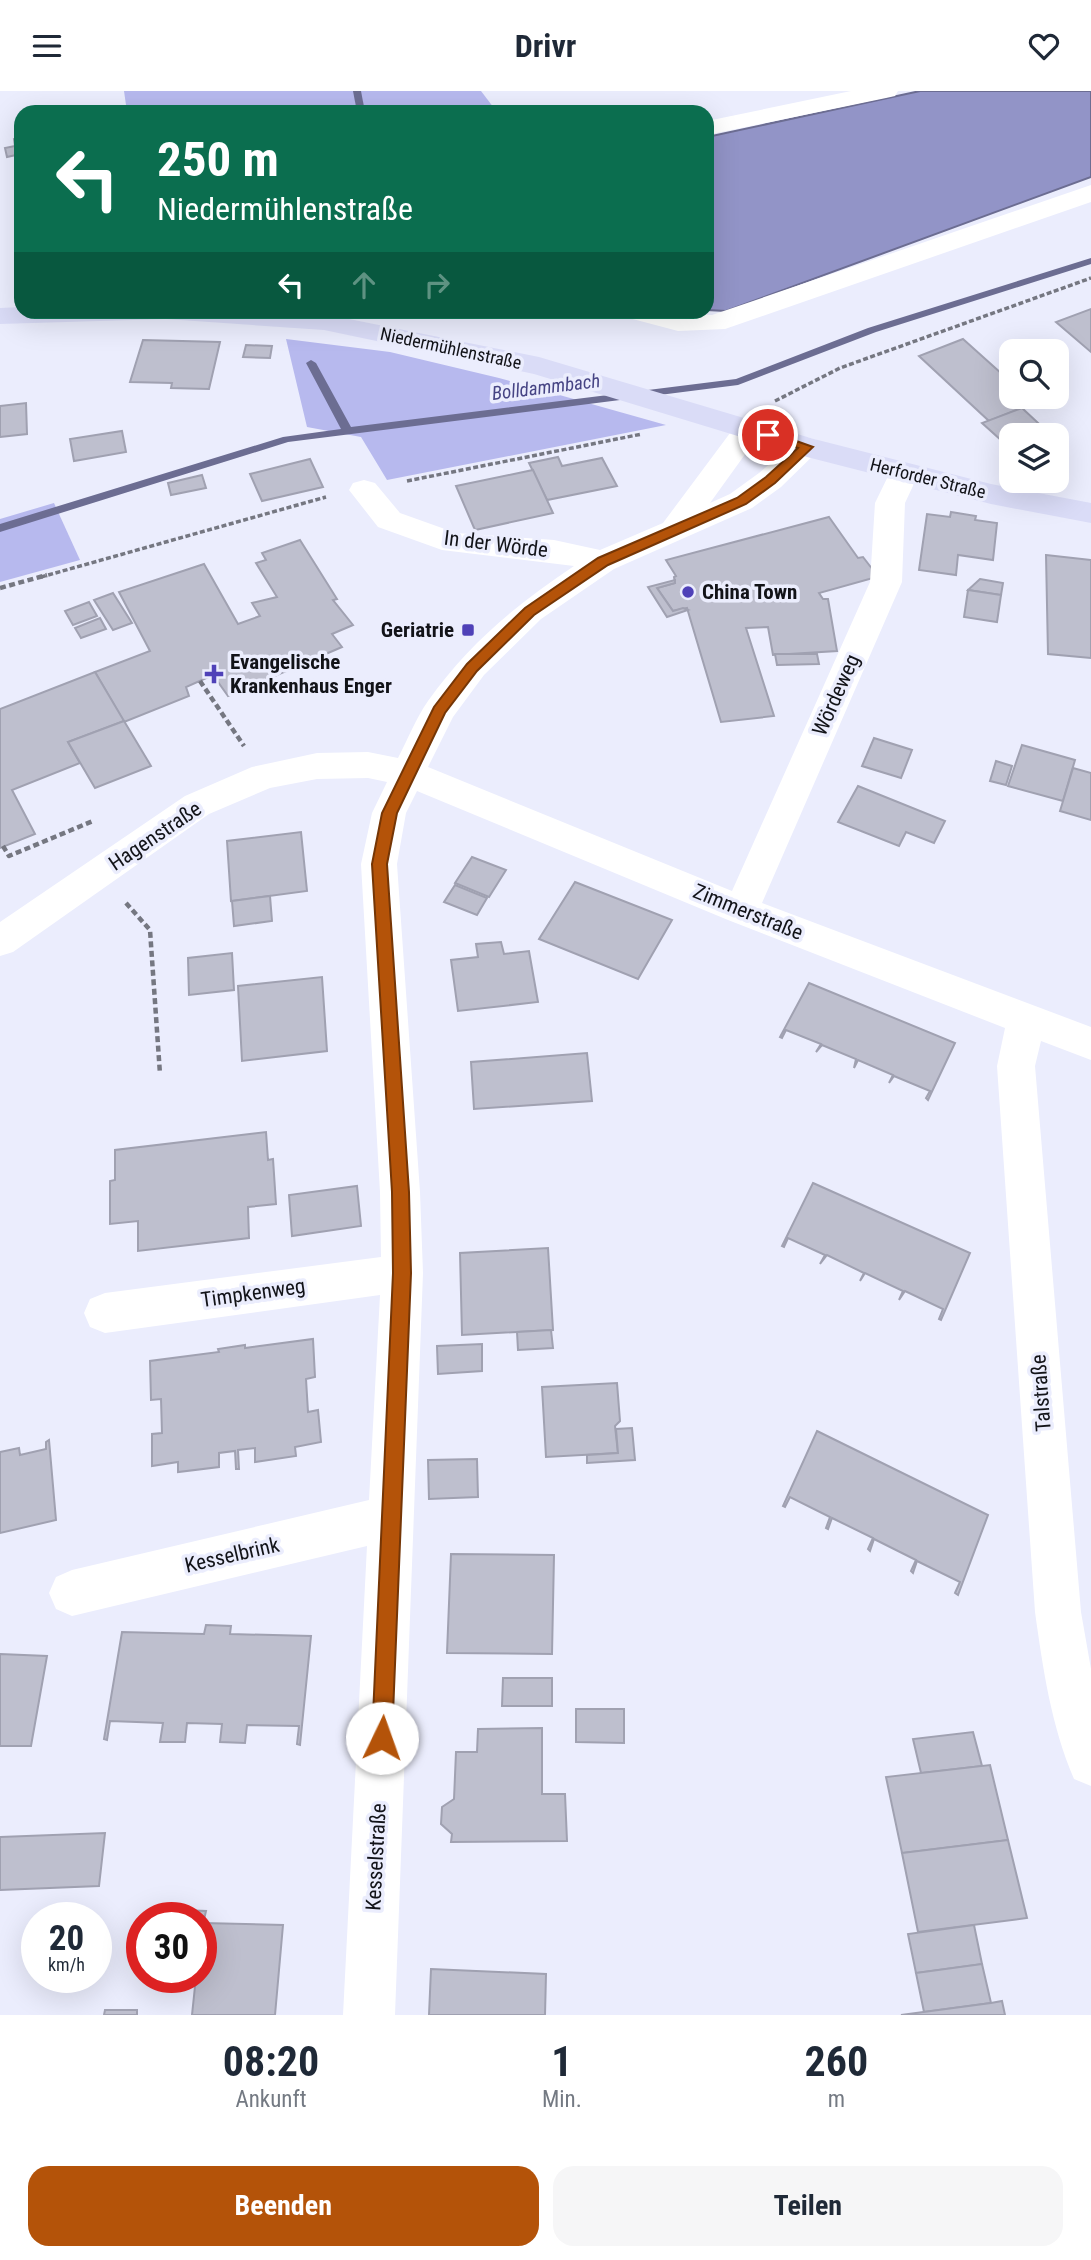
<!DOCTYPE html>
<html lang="de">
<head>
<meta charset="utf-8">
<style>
  body { margin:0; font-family:"Roboto Condensed",sans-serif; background:#f6f6f7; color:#1f2937; height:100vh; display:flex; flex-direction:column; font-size:26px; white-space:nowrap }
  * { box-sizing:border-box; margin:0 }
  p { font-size:23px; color:#747a83 }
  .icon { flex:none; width:38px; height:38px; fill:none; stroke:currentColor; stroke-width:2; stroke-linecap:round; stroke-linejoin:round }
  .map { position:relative; height:1924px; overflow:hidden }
  .panel { display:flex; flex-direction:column; background:#fff; flex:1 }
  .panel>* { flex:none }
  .banner { position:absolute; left:14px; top:14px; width:700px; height:214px; border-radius:21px; box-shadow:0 7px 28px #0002; background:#0b6e4f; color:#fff; overflow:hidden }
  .tools { position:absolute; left:999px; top:248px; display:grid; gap:14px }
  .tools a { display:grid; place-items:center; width:70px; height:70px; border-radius:14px; background:#fff; box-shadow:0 7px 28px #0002; font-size:35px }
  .speed { position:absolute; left:21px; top:1811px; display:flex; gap:14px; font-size:35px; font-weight:700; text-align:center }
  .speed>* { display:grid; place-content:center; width:91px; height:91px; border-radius:50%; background:#fff; box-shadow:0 7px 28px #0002; line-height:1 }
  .speed small { font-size:18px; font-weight:400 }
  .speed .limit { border:10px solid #d22; background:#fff; color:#111 }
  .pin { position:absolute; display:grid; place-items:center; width:60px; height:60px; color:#fff; margin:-30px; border:4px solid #fff; border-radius:50%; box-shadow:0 2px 7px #0007 }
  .me { position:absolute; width:77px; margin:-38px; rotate:3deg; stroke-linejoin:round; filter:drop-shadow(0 0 5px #0008) }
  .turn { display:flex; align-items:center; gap:24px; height:147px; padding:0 28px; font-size:32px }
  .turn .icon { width:91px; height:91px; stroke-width:2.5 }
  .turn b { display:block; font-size:49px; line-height:60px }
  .lanes { display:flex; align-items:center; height:66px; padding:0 28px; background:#0003; justify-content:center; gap:35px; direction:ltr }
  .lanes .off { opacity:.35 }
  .eta { display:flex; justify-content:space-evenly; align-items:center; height:119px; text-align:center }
  .eta b { font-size:42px; font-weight:700; line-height:49px }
  .button { display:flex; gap:14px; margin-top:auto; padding:14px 28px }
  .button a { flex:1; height:80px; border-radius:21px; background:#b45309; color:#fff; font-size:28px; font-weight:700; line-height:80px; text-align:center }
  .button a+a { background:#f6f6f7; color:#1f2937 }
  header { display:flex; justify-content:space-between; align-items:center; height:91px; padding:0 28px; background:#fff; font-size:32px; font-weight:700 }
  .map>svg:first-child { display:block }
</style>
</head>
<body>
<header><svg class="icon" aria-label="menu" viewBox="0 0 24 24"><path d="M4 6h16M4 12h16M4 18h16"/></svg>Drivr<svg class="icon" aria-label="heart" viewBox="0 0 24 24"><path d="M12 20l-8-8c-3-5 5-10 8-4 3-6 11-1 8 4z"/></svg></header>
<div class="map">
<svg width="1091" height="1924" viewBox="0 0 1091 1924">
  <rect width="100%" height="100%" fill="#ebedfd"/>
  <!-- green -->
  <g fill="#b7b9ee">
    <polygon points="124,0 481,0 497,21 127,21"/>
    <polygon points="286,248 390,261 499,287 666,334 387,389 361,346 307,336"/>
    <polygon points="54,412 80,469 0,491 0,428"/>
  </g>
  <!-- water -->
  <polygon fill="#9294c7" stroke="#6c6d92" stroke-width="2" points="920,0 1091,0 1091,86 726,220 707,219 707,46"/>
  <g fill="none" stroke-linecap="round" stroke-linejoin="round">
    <!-- stream -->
    <g fill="#6c6d92" fill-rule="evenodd">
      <polygon points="353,0 361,0 365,21 357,21"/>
      <polygon points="1091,167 1091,173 876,241 738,294 288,351 0,441 0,433 283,346 341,338 306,272 311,269 316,272 351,336 736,288 868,237"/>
    </g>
  </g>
  <!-- building -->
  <g fill="#bebfce" stroke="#a0a1b1" stroke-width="2">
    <polygon points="21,47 21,71 17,72 16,64 7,66 5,57 15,55 14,48"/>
    <polygon points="1091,218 1091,261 1056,231"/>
    <polygon points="963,248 1012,292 1012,306 1027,306 1034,312 989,330 919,265"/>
    <polygon points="143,249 220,251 209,298 171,297 172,292 130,291"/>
    <polygon points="246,254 272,255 270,267 243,266"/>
    <polygon points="26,312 27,343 0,346 0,315"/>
    <polygon points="1022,317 1052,345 1012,345 1012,359 982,332"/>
    <polygon points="122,340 126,361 74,370 70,348"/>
    <polygon points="558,366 562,375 602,367 617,395 547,409 529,372"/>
    <polygon points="310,368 323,396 262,410 250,383"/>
    <polygon points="533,379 553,422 475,439 456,395"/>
    <polygon points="202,384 206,397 171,404 168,392"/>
    <polygon points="951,421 976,425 975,429 997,432 993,469 958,464 956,484 919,479 927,423 950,426"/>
    <polygon points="829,426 858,467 863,466 873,479 873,487 819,502 823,508 828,508 837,560 773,564 768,536 746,537 774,625 721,631 687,517 673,520 657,497 675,492 674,486 676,485 666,469"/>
    <polygon points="300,449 337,508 333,509 353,534 332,543 342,556 228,605 213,584 186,596 189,605 124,631 95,581 150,560 119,501 204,473 238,533 260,525 252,512 277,506 256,472 266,469 262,462"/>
    <polygon points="1046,464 1091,469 1091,567 1048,563"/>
    <polygon points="980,488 1003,492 1001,504 968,499"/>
    <polygon points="675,489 675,492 657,497 673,520 683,517 688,519 667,526 648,496"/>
    <polygon points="968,499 1001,504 997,531 964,526"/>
    <polygon points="113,502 132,532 113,539 94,509"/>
    <polygon points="89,511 97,525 73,534 65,520"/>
    <polygon points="100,527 106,538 81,547 75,537"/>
    <polygon points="775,563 817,563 819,573 777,574"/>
    <polygon points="95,581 124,630 68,651 80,672 12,699 35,743 0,757 0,618"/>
    <polygon points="124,630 151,675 95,697 68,651"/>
    <polygon points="874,647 912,659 901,687 862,675"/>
    <polygon points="1022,654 1075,669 1063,710 1008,695"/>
    <polygon points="996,670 1012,675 1006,694 990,690"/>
    <polygon points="1073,677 1091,682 1091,729 1060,720"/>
    <polygon points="858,695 945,730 934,752 906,741 899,755 838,731"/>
    <polygon points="301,741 307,800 231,810 227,750"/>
    <polygon points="472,766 506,779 489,806 455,792"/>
    <polygon points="575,791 672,829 638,888 539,848"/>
    <polygon points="455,794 487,807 477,824 444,811"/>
    <polygon points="270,805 272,830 234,835 232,810"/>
    <polygon points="501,851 504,863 529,860 538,911 458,920 451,869 478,866 476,853"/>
    <polygon points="232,862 234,899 189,904 188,867"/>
    <polygon points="322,886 327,960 242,970 238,895"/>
    <polygon points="809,892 955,952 928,1009 926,1007 930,1000 894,985 889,992 893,984 858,969 854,977 856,968 822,954 816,961 821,953 786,939 782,947 780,946"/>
    <polygon points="587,962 592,1010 474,1018 471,971"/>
    <polygon points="266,1041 268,1069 273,1068 276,1113 248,1116 249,1147 138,1160 138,1130 110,1133 110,1090 115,1089 115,1059"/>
    <polygon points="813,1092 970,1162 941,1229 939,1228 943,1218 905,1200 899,1209 903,1200 865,1182 860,1190 864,1182 827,1164 820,1173 825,1164 788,1147 784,1156 782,1155"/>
    <polygon points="357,1095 361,1135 292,1145 289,1104"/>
    <polygon points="548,1157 553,1239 462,1244 460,1162"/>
    <polygon points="551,1239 553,1257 518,1259 517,1241"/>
    <polygon points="313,1248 315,1286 306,1288 308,1321 318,1319 321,1351 295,1356 296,1365 255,1371 255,1357 238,1359 239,1378 236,1378 235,1360 219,1362 219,1376 178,1381 178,1371 152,1375 152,1343 162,1342 161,1308 151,1309 150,1270 219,1261 218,1258 245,1254 245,1257"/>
    <polygon points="482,1253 482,1280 438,1283 437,1255"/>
    <polygon points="617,1292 620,1330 615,1335 618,1362 546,1366 542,1296"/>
    <polygon points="632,1337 635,1369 587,1372 587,1364 618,1362 616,1338"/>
    <polygon points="817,1340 988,1424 958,1504 955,1502 960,1491 917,1470 913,1482 911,1480 916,1469 874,1448 870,1460 868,1458 873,1447 832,1427 828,1438 826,1437 830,1426 790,1406 785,1416 783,1415"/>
    <polygon points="49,1349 56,1429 0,1442 0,1361 19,1357 20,1364 46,1358 46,1351"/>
    <polygon points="477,1368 478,1406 429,1408 428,1369"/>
    <polygon points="451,1463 554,1464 552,1563 447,1562"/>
    <polygon points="206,1534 231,1535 230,1543 311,1545 300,1654 297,1653 299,1635 247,1634 245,1652 220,1651 222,1633 187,1632 185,1651 160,1651 163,1632 110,1630 107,1649 104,1648 122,1541 204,1543"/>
    <polygon points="0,1563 47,1565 31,1655 0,1655"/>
    <polygon points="503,1587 552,1587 552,1615 502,1615"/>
    <polygon points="576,1618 624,1618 624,1652 576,1651"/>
    <polygon points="542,1637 542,1703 565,1703 567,1750 451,1751 452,1743 441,1733 442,1716 454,1708 456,1661 477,1661 478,1638"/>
    <polygon points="973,1641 982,1675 921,1682 913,1648"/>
    <polygon points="990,1674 1008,1749 902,1762 886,1686"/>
    <polygon points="105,1742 99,1795 0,1799 0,1746"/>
    <polygon points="1008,1749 1027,1827 918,1841 902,1762"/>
    <polygon points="156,1818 206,1820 201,1842 201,1827 154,1827"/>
    <polygon points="203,1832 283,1834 275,1924 192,1924 196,1886 201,1886"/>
    <polygon points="974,1834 982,1873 916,1882 908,1843"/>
    <polygon points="982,1873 991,1912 924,1921 916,1882"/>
    <polygon points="431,1878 546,1883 545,1924 429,1924"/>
    <polygon points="1002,1910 1005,1924 901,1924 991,1912"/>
    <polygon points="105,1919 137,1919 137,1924 104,1924"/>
  </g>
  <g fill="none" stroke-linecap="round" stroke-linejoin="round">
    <!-- path-far1 -->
    <g stroke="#757781" stroke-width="3.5" stroke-dasharray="5 2.5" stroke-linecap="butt">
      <polyline points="775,310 840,277 1091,187"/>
      <polyline points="407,390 642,343"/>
      <polyline points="41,486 326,406"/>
    </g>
    <!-- path -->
    <g stroke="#757781" stroke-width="4.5" stroke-dasharray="6 3.5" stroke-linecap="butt">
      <polyline points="0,497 47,484"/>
      <polyline points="200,590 244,655"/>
      <polyline points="3,755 9,765 93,730"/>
      <polyline points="126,812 150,839 160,983"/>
    </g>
    <!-- minor -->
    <g fill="#fff" fill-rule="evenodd">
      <polygon points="851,0 898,0 895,5 886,7 707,44 707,30"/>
      <polygon points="1091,94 1091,111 725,238 678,240 625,226 622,220 712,224"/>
      <path d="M749,328l10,2 5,7 -54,75 20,-9 29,-21 38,-33 10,-3 10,3 5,7 -41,40 -29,21 -138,61 -73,50 -57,56 -31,42 -25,50 304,124 138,-309 5,-79 18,-37 11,-3 11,3 4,7 -14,30 -3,79 -140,321 329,124v33l-50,-19 -6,25 46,546 10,57v117l-17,-7c-23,-54 -31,-110 -39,-167l-38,-546 8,-38 -277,-108 -311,-129 -11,22 -9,51 23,328 3,81 -28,742h-52l24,-469 -295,70 -16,-7 -7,-16 7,-16 16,-7 297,-70 11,-205 -275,38 -15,-6 -6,-14 6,-14 15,-6 276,-36 -1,-65 -19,-328 11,-51 15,-31 -19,-4 -51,1 -47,9 -61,26 -196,138 -13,4v-34l185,-126 67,-29 65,-14 51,-1 30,6c10,-19 18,-40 30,-57 41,-58 88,-96 146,-135l-132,-16 -64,-23 -29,-37 4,-7 11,-3 11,3 25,30 56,20 98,7 46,10 63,-27 76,-102z"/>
    </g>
    <!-- major -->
    <polygon fill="#dadcf7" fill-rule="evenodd" points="21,216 21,220 324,223 539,266 814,348 991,393 1091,412 1091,432 991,413 807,366 534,283 324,239 166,228 0,233 0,217"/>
  </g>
  <!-- route -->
  <polygon fill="#b45309" stroke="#753606" stroke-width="2" points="768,340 813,356 775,392 746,413 608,474 534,524 477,580 445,622 397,722 387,773 409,1101 411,1182 392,1647 389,1655 382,1658 375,1655 372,1647 393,1182 392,1101 372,773 382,722 434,616 467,573 525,517 598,467 737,407 766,386 798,357 764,346 764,341"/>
  <!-- markers -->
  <g fill="#4f41b8" stroke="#ebedfd" stroke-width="2.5">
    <circle cx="688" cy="501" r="7"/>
    <rect x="461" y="532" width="14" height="14" rx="3.5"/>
    <path d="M210.5 572.5h7v7h7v7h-7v7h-7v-7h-7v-7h7z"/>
  </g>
  <g text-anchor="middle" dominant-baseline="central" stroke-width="7" stroke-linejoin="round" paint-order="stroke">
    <!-- far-street labels -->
    <g font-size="18" fill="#121318" stroke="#ebedfd">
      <text transform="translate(451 257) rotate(12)">Niedermühlenstraße</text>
      <text transform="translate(928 387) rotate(14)">Herforder Straße</text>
    </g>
    <!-- far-water labels -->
    <g font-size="19" font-style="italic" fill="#464484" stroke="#ebedfd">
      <text transform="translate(546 296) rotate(-7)">Bolldammbach</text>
    </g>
    <!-- street labels -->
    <g font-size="21" fill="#121318" stroke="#ebedfd">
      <text transform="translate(496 453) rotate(7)">In der Wörde</text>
      <text transform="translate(836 604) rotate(-66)">Wördeweg</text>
      <text transform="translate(155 745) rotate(-34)">Hagenstraße</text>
      <text transform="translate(748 821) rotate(22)">Zimmerstraße</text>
      <text transform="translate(253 1202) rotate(-8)">Timpkenweg</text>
      <text transform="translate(1041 1302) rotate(-94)">Talstraße</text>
      <text transform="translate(232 1464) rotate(-13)">Kesselbrink</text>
      <text transform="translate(376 1766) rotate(-87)">Kesselstraße</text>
    </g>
    <!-- poi labels -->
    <g font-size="21" font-weight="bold" fill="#121318" stroke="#ebedfd" text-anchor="start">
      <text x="702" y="501">China Town</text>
      <text x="454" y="539" text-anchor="end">Geriatrie</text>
      <text x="230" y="571">Evangelische<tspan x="230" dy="24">Krankenhaus Enger</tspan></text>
    </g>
  </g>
</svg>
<div class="tools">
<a><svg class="icon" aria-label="search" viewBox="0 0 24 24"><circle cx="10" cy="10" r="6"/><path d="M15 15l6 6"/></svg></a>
<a><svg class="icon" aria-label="layers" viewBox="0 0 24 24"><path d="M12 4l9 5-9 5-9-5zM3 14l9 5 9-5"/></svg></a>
</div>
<div class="speed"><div>20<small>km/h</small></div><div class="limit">30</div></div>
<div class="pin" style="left:768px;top:344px;background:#d93025"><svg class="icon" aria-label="arrive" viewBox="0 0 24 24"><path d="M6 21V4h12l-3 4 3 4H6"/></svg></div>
<svg class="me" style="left:382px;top:1647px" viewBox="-20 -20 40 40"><circle r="19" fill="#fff"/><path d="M0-13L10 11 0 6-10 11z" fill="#b45309"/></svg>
<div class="banner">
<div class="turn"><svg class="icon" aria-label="left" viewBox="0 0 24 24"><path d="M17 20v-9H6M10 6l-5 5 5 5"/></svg><div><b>250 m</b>Niedermühlenstraße</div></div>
<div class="lanes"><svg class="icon" aria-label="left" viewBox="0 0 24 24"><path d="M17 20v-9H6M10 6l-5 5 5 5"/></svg><svg class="icon off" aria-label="ahead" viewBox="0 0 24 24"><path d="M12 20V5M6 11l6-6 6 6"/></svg><svg class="icon off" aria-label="right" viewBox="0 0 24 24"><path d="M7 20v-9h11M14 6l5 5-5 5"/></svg></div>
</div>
</div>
<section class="panel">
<div class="eta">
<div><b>08:20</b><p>Ankunft</p></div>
<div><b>1</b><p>Min.</p></div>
<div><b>260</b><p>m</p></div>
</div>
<div class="button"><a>Beenden</a><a>Teilen</a></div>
</section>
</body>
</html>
